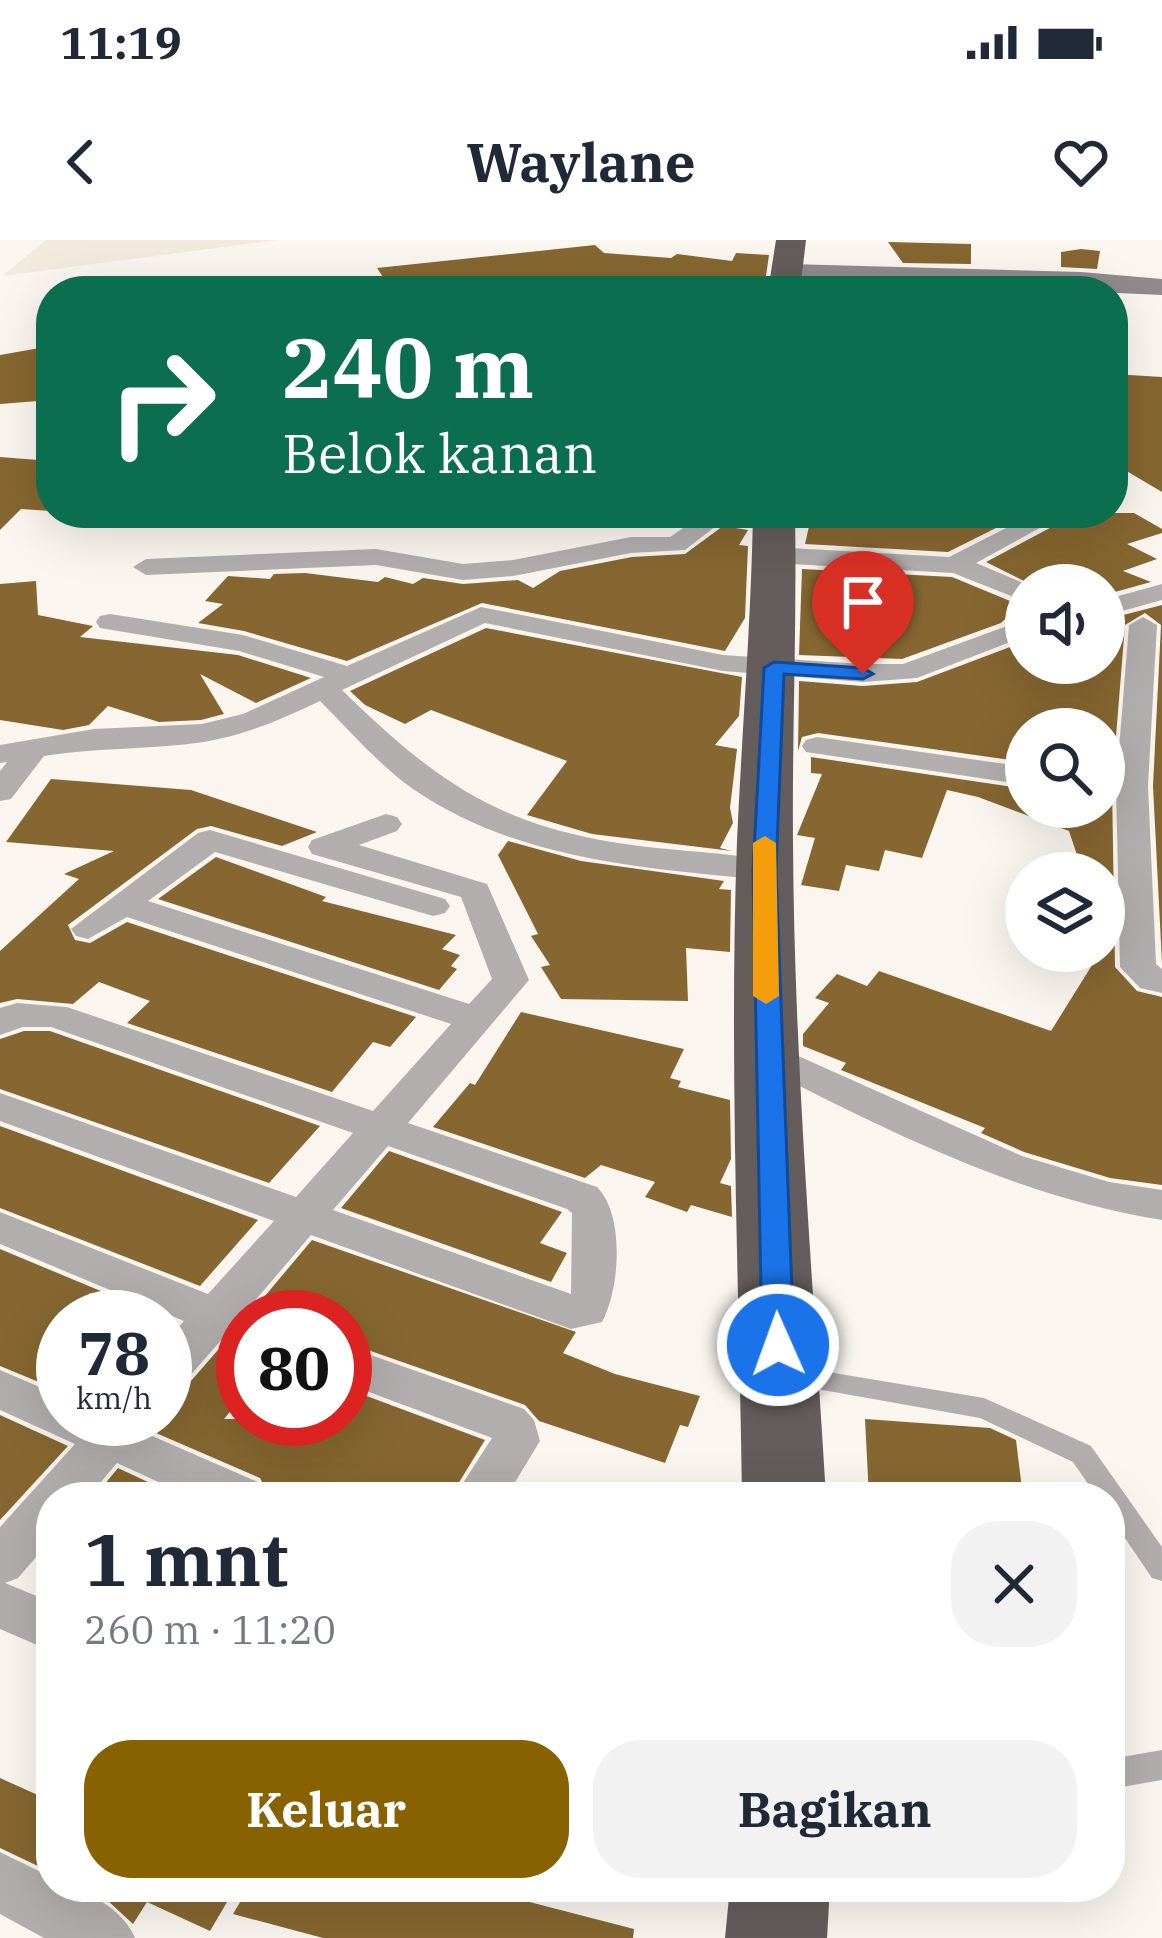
<!DOCTYPE html>
<html lang="id">
<head>
<meta charset="utf-8">
<style>
  body { margin:0; font-family:"IBM Plex Serif",serif; background:#f2f2f3; color:#1f2937; height:100vh; display:flex; flex-direction:column; font-size:45px; white-space:nowrap }
  * { box-sizing:border-box; margin:0 }
  p { font-size:39px; color:#747a83 }
  .icon { flex:none; width:66px; height:66px; fill:none; stroke:currentColor; stroke-width:2; stroke-linecap:round; stroke-linejoin:round }
  .map { position:relative; flex:1; overflow:hidden }
  .drawer { position:absolute; left:36px; top:1242px; width:1089px; height:420px; display:flex; flex-direction:column; background:#fff; border-radius:48px; box-shadow:0 12px 48px #0002 }
  .drawer>* { flex:none }
  .hud { position:absolute; left:36px; top:36px; width:1092px; height:252px; border-radius:48px; box-shadow:0 12px 48px #0002; background:#0b6e4f; color:#fff; overflow:hidden }
  .controls { position:absolute; left:1005px; top:324px; display:grid; gap:24px }
  .controls a { display:grid; place-items:center; width:120px; height:120px; border-radius:50%; background:#fff; box-shadow:0 12px 48px #0002; font-size:60px }
  .speed { position:absolute; left:36px; top:1050px; display:flex; gap:24px; font-size:60px; font-weight:700; text-align:center }
  .speed>* { display:grid; place-content:center; width:156px; height:156px; border-radius:50%; background:#fff; box-shadow:0 12px 48px #0002; line-height:1 }
  .speed small { font-size:30px; font-weight:400 }
  .speed .limit { border:18px solid #d22; background:#fff; color:#111 }
  .pin { position:absolute; display:grid; place-items:center; width:102px; height:102px; color:#fff; margin:-123px -51px; border-radius:50% 50% 50% 0; rotate:-45deg; box-shadow:0 0 12px #0007 }
  .pin .icon { rotate:45deg }
  .me { position:absolute; width:132px; margin:-66px; rotate:358deg; stroke-linejoin:round; filter:drop-shadow(0 0 9px #0008) }
  .turn { display:flex; align-items:center; gap:42px; height:252px; padding:0 48px; font-size:54px }
  .turn .icon { width:156px; height:156px; stroke-width:2.5 }
  .turn b { display:block; font-size:84px; line-height:102px }
  .round { display:grid; place-items:center; flex:none; width:126px; height:126px; border-radius:48px; background:#f2f2f3 }
  .head { display:flex; align-items:center; justify-content:space-between; height:204px; padding:0 48px }
  h1 { font-size:72px; font-weight:800; line-height:90px }
  .button { display:flex; gap:24px; margin-top:auto; padding:24px 48px }
  .button a { flex:1; height:138px; border-radius:48px; background:#886100; color:#fff; font-size:48px; font-weight:800; line-height:138px; text-align:center }
  .button a+a { background:#f2f2f3; color:#1f2937 }
  .status { display:flex; justify-content:space-between; align-items:center; height:84px; padding:0 60px; background:#fff; direction:ltr }
  .status svg { height:33px; fill:currentColor }
  header { display:flex; justify-content:space-between; align-items:center; height:156px; padding:0 48px; background:#fff; font-size:54px; font-weight:800 }
  .map>svg:first-child { display:block }
</style>
</head>
<body>
<div class="status"><b>11:19</b><svg viewBox="0 0 49 12"><path d="M0 12V9h3v3zM5 12V6h3v6zM10 12V3h3v9zM15 12V0h3v12zM26 1h20v11H26zM47 4h2v5h-2z"/></svg></div>
<header><svg class="icon" aria-label="back" viewBox="0 0 24 24"><path d="M15 5l-7 7 7 7"/></svg>Waylane<svg class="icon" aria-label="heart" viewBox="0 0 24 24"><path d="M12 20l-8-8c-3-5 5-10 8-4 3-6 11-1 8 4z"/></svg></header>
<div class="map">
<svg width="1162" height="1698" viewBox="0 0 1162 1698">
  <rect width="100%" height="100%" fill="#faf5ef"/>
  <!-- built -->
  <polygon fill="#f2eadd" points="46,0 277,0 2,36"/>
  <!-- building -->
  <g fill="#866731">
    <polygon points="888,2 971,4 971,24 903,23"/>
    <polygon points="595,5 604,13 671,18 677,14 732,21 736,13 769,15 764,50 656,47 614,37 454,51 392,51 377,28"/>
    <polygon points="1081,9 1100,11 1097,29 1061,27 1061,12"/>
    <polygon points="51,106 51,160 0,164 0,115"/>
    <polygon points="1113,134 1162,137 1162,252 1113,223"/>
    <polygon points="0,217 51,221 51,271 21,269 0,290"/>
    <polygon points="812,273 1026,273 948,312 805,304"/>
    <polygon points="1078,273 1134,273 1162,289 1162,293 1127,304 1157,319 1123,331 1151,342 1104,355 1104,345 1032,345 986,322"/>
    <polygon points="723,286 748,290 739,305 748,306 745,378 725,411 482,363 347,421 244,391 198,383 223,364 205,361 228,336 270,339 274,334 305,333 378,342 385,337 413,344 423,338 463,344 518,340 533,348 560,331 632,317 685,314"/>
    <polygon points="802,329 952,337 1020,365 1001,383 902,419 799,415"/>
    <polygon points="36,341 38,375 93,386 80,397 238,415 311,438 256,463 200,434 224,474 201,480 159,482 108,466 89,485 63,490 0,480 0,344"/>
    <polygon points="1162,365 1162,723 1153,546 1161,385 1145,373 1125,385 1112,546 1115,727 1137,751 1162,757 1162,945 1110,938 1024,912 981,893 985,888 841,830 846,823 803,806 803,794 829,763 815,758 837,734 867,746 879,731 1051,791 1107,701 1104,633 1083,633 1069,591 978,557 947,550 922,618 885,610 879,631 846,625 839,651 801,645 815,598 797,595 822,534 811,533 811,517 1026,549 1026,567 1104,567 1104,489 1026,489 1026,522 818,493 802,497 798,511 799,441 863,446 917,442 1026,401 1026,423 1104,423 1104,380"/>
    <polygon points="486,388 742,437 739,476 715,505 737,509 730,568 733,583 720,608 732,611 592,594 527,575 567,521 431,470 405,484 365,465 350,451"/>
    <polygon points="51,539 191,550 317,592 282,606 211,586 197,589 68,685 75,700 90,703 127,682 416,777 390,807 373,802 332,852 127,783 150,761 99,742 73,764 17,759 0,763 0,711 79,639 64,634 114,611 6,602"/>
    <polygon points="508,601 581,621 724,641 719,649 731,650 730,712 686,708 688,761 561,759 541,727 550,725 531,696 538,694 498,615"/>
    <polygon points="216,617 326,657 322,661 456,695 442,709 460,715 451,726 457,729 439,750 158,659"/>
    <polygon points="521,772 684,809 670,838 681,841 678,847 730,860 731,919 720,943 731,946 732,977 691,965 687,972 645,957 655,942 601,925 585,938 433,887 470,843 475,845"/>
    <polygon points="24,791 50,791 320,886 269,943 0,849 0,799"/>
    <polygon points="0,886 258,980 200,1046 0,968"/>
    <polygon points="389,911 562,972 540,1003 567,1013 551,1042 341,968"/>
    <polygon points="312,1000 576,1092 563,1113 615,1134 700,1156 688,1187 680,1185 665,1223 539,1181 525,1165 345,1102 345,1077 264,1077 254,1069"/>
    <polygon points="0,1009 163,1077 63,1077 63,1152 0,1126"/>
    <polygon points="224,1103 243,1108 243,1156 224,1179 345,1179 345,1148 485,1200 450,1257 270,1257 260,1238 149,1190 152,1179 165,1179 165,1155 184,1149"/>
    <polygon points="0,1175 68,1206 0,1280"/>
    <polygon points="865,1179 990,1188 1016,1200 1023,1257 869,1257"/>
    <polygon points="118,1228 180,1257 94,1257"/>
    <polygon points="0,1538 51,1561 51,1612 40,1627 0,1608"/>
    <polygon points="114,1647 208,1647 230,1657 210,1691 147,1662 133,1684 106,1659"/>
    <polygon points="249,1647 521,1647 518,1659 634,1689 633,1698 323,1698 233,1674"/>
  </g>
  <g fill="none" stroke-linecap="round" stroke-linejoin="round">
    <!-- lane -->
    <g fill="#b2aead" fill-rule="evenodd">
      <polygon points="610,42 614,47 542,51 547,48"/>
      <polygon points="792,1126 984,1158 1091,1206 1162,1307 1162,1341 1152,1338 1110,1276 1110,1257 1097,1257 1073,1222 980,1178 783,1143 780,1136 783,1129"/>
      <polygon points="1162,1510 1162,1540 1110,1549 1110,1519"/>
    </g>
    <!-- street -->
    <g fill="#b2aead" fill-rule="evenodd">
      <polygon points="705,273 733,273 685,310 631,313 513,336 463,340 376,325 146,335 133,327 146,319 376,309 463,324 513,320 631,297 670,297"/>
      <polygon points="1036,273 1065,274 976,323 1028,345 1026,362 953,333 773,323 760,315 773,307 949,317"/>
      <polygon points="1162,344 1162,360 1104,376 1104,360"/>
      <path d="M481,367l242,48 140,9h40l123,-45v17l-109,42 -54,4 -140,-11 -238,-48 -143,67c96,94 161,139 297,156 45,6 93,6 138,17l5,7 -17,10c-121,-12 -249,-20 -352,-91 -35,-25 -63,-58 -93,-88 -38,18 -74,34 -116,41 -53,8 -107,5 -160,14l-33,43 -11,2v-30l7,-9 -7,1v-18l94,-16 108,-5 41,-10 81,-37 -85,-26 -139,-23 -4,-6 4,-6 10,-2 133,21 104,31z"/>
      <polygon points="1143,377 1157,385 1148,546 1156,724 1162,729 1162,753 1140,748 1120,727 1116,546 1129,385"/>
      <polygon points="817,497 1026,527 1026,545 806,512 802,506 806,500"/>
      <path d="M386,574l11,3 5,7 -5,7 -38,14 128,39 42,96 -121,143 189,64c28,28 23,102 5,135l-31,7 -260,-94 -64,75 13,7h-17v27l-20,-6 -42,48 -16,5v-49l19,-21 -184,-77v-32l208,82 66,-73 -274,-100v-28l296,104 57,-64 -302,-106h-28l-23,8v-27l17,-5 50,4 306,104 78,-87 -324,-107 -39,22 -12,-3 -5,-7 127,-96 12,-3 235,69 5,7 -5,7 -12,3 -218,-64 -67,49 321,103 23,-25 -31,-82 -149,-43 -4,-7 4,-7zM388,906l179,63 5,4 -1,81 -238,-84z"/>
      <path d="M767,802l255,114 87,26 53,8v30c-148,-24 -276,-90 -408,-157l-6,-9 6,-9z"/>
      <polygon points="345,1106 524,1169 534,1180 540,1201 506,1257 454,1257 492,1198 345,1143"/>
      <polygon points="0,1130 63,1157 63,1179 148,1179 143,1192 258,1242 266,1257 191,1257 117,1223 88,1257 51,1257 51,1300 18,1338 5,1343 51,1362 51,1411 0,1389 0,1287 75,1204 0,1170"/>
      <path d="M0,1612l51,25v10c33,0 72,21 84,51h-91l-44,-24z"/>
    </g>
    <!-- secondary -->
    <polygon fill="#908b8a" fill-rule="evenodd" points="789,24 1081,32 1162,39 1162,55 780,38 776,32"/>
    <!-- highway -->
    <g fill="#645d5c" fill-rule="evenodd">
      <polygon points="776,0 806,0 800,51 768,51"/>
      <path d="M753,273h42c2,110 -3,219 -2,328 1,219 20,438 33,656h-84c-3,-218 -13,-438 -5,-656 5,-110 14,-218 16,-328z"/>
      <polygon points="730,1647 830,1647 827,1698 725,1698"/>
    </g>
  </g>
  <!-- route -->
  <polygon fill="#1a73e8" stroke="#114b97" stroke-width="3" points="774,422 863,428 873,434 863,439 784,434 776,630 794,1105 789,1113 778,1117 767,1113 762,1105 753,630 764,428"/>
  <!-- slow -->
  <polygon fill="#f59e0b" points="765,596 776,603 779,756 766,764 753,756 753,603"/>
</svg>
<div class="controls">
<a><svg class="icon" aria-label="sound" viewBox="0 0 24 24"><path d="M4 9h4l5-4v14l-5-4H4zM17 9q2 3 0 6"/></svg></a>
<a><svg class="icon" aria-label="search" viewBox="0 0 24 24"><circle cx="10" cy="10" r="6"/><path d="M15 15l6 6"/></svg></a>
<a><svg class="icon" aria-label="layers" viewBox="0 0 24 24"><path d="M12 4l9 5-9 5-9-5zM3 14l9 5 9-5"/></svg></a>
</div>
<div class="speed"><div>78<small>km/h</small></div><div class="limit">80</div></div>
<div class="pin" style="left:863px;top:434px;background:#d93025"><svg class="icon" aria-label="arrive" viewBox="0 0 24 24"><path d="M6 21V4h12l-3 4 3 4H6"/></svg></div>
<svg class="me" style="left:778px;top:1105px" viewBox="-20 -20 40 40"><circle r="17" fill="#1a73e8" stroke="#fff" stroke-width="3"/><path d="M0-11L8 9 0 5-8 9z" fill="#fff"/></svg>
<div class="hud">
<div class="turn"><svg class="icon" aria-label="right" viewBox="0 0 24 24"><path d="M7 20v-9h11M14 6l5 5-5 5"/></svg><div><b>240 m</b>Belok kanan</div></div>
</div>
<section class="drawer">
<div class="head"><div><h1>1 mnt</h1><p>260 m · 11:20</p></div><a class="round"><svg class="icon" aria-label="close" viewBox="0 0 24 24"><path d="M6 6l12 12M18 6L6 18"/></svg></a></div>
<div class="button"><a>Keluar</a><a>Bagikan</a></div>
</section>
</div>
</body>
</html>
